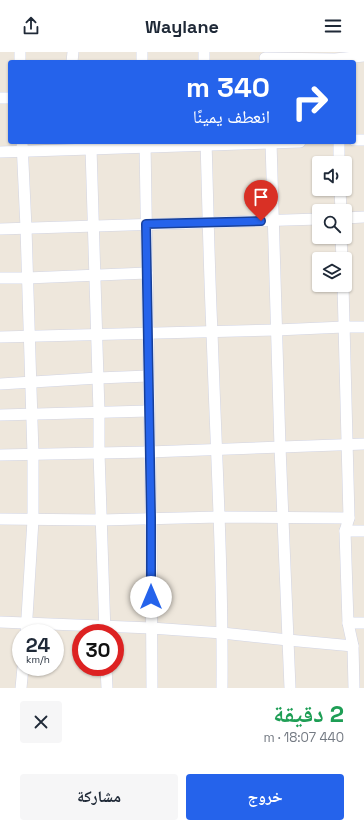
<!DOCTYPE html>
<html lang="ar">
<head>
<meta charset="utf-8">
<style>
  body { margin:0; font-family:"Space Grotesk","Noto Naskh Arabic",sans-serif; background:#f6f6f7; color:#1f2937; direction:rtl; height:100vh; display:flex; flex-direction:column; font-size:15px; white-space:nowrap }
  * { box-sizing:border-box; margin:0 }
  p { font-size:13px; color:#747a83 }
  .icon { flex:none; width:22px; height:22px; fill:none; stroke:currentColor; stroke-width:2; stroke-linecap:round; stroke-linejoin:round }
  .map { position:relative; height:636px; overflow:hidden; direction:ltr }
  .details { display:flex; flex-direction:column; background:#fff; flex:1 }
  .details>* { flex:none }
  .guide { position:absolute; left:8px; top:8px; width:348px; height:84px; border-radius:4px; box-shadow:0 1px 3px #0004; direction:rtl; background:#2563eb; color:#fff; overflow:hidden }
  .fabs { position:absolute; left:312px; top:104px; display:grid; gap:8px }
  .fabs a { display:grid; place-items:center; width:40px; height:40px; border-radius:4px; background:#fff; box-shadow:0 1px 3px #0004; font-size:20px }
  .speed { position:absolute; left:12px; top:572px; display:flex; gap:8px; font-size:20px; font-weight:700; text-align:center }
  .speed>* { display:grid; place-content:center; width:52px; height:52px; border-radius:50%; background:#fff; box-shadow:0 1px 3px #0004; line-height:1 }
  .speed small { font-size:10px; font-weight:400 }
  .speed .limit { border:6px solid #d22; background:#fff; color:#111 }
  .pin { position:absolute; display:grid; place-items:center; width:34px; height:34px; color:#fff; margin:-41px -17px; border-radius:50% 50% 50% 0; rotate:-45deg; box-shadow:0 0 4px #0007 }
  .pin .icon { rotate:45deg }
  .me { position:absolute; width:44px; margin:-22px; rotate:0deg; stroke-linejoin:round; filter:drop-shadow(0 0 3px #0008) }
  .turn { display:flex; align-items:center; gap:14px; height:84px; padding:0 20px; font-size:18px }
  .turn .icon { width:52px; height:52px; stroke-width:2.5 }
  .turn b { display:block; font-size:28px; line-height:34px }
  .round { display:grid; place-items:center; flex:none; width:42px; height:42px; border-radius:4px; background:#f6f6f7 }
  .head { display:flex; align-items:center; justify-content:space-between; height:68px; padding:0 20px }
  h1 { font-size:24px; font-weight:700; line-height:30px; color:#1e9e55 }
  .primary-button { display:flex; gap:8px; margin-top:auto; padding:8px 20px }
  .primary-button a { flex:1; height:46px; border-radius:4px; background:#2563eb; color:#fff; font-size:16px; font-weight:700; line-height:46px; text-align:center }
  .primary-button a+a { background:#f6f6f7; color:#1f2937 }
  header { display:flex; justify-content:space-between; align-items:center; height:52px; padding:0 20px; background:#fff; font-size:18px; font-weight:700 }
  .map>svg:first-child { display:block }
</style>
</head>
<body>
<header><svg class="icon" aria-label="menu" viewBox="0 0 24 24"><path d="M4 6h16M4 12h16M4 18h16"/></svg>Waylane<svg class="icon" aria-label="share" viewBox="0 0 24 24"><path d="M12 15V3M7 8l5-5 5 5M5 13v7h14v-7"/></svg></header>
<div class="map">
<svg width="364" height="636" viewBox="0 0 364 636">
  <rect width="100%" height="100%" fill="#eee7dc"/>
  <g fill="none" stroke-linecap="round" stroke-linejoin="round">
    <!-- minor casing -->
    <g stroke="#d1d4e4" stroke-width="12">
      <g id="minor">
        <polyline points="20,0 20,10"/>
        <polyline points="142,0 142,10"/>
        <polyline points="204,0 204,10"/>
        <polyline points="265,6 335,7 364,4"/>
        <polyline points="72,10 73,0"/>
        <polyline points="0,46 10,46"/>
        <polyline points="354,88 364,88"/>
        <polyline points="22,90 26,176 33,402 33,468 26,581"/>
        <polyline points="145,90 151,466 152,636"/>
        <path d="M206,90c2,63 3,127 6,190 4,119 11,237 10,356"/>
        <polyline points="271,90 280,395 290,636"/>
        <polyline points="339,90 339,111"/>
        <polyline points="91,96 99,360 99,401 105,581"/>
        <polyline points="0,100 300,90"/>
        <polyline points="340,137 341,159"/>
        <polyline points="345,166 364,165"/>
        <polyline points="0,177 319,167"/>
        <polyline points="341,185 342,207"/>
        <polyline points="0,226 27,226 147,221"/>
        <polyline points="343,233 349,466 345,479 348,571 353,594 354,636"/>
        <polyline points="0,285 276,278 344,275 364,275"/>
        <polyline points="0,332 98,326 148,324"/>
        <polyline points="0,363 149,359"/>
        <polyline points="0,403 149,400 364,392"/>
        <polyline points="0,467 101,468 219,465 349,466"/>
        <polyline points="345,479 364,479"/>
        <polyline points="0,570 151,576 222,581 288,588 353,594"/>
        <polyline points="348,571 364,571"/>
        <polyline points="106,615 107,636"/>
        <polyline points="21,636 23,615"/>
      </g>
    </g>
    <!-- minor -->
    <use href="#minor" stroke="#fff" stroke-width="11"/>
  </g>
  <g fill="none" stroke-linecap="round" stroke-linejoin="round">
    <!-- route casing -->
    <g stroke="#184099" stroke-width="10">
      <polyline id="route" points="151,545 151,466 146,172 261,169"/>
    </g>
    <!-- route -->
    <use href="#route" stroke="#2563eb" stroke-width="7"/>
  </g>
</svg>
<div class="fabs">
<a><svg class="icon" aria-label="sound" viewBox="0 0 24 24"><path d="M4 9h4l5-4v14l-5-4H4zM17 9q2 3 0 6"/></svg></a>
<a><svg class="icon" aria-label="search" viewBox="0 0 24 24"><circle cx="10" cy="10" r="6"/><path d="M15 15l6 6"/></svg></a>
<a><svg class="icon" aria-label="layers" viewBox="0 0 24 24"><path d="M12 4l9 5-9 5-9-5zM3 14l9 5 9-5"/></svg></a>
</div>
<div class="speed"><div>24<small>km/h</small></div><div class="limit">30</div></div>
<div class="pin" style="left:261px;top:169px;background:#d93025"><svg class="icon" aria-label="arrive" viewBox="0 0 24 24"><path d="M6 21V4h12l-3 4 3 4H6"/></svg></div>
<svg class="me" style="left:151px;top:545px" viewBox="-20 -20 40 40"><circle r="19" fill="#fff"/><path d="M0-13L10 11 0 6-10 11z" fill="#2563eb"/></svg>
<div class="guide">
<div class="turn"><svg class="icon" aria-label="right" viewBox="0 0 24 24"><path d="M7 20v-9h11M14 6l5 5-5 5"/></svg><div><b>340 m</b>انعطف يمينًا</div></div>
</div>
</div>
<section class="details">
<div class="head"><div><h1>2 دقيقة</h1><p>440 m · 18:07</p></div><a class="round"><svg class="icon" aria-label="close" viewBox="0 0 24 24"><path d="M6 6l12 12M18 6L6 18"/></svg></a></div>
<div class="primary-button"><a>خروج</a><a>مشاركة</a></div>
</section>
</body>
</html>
